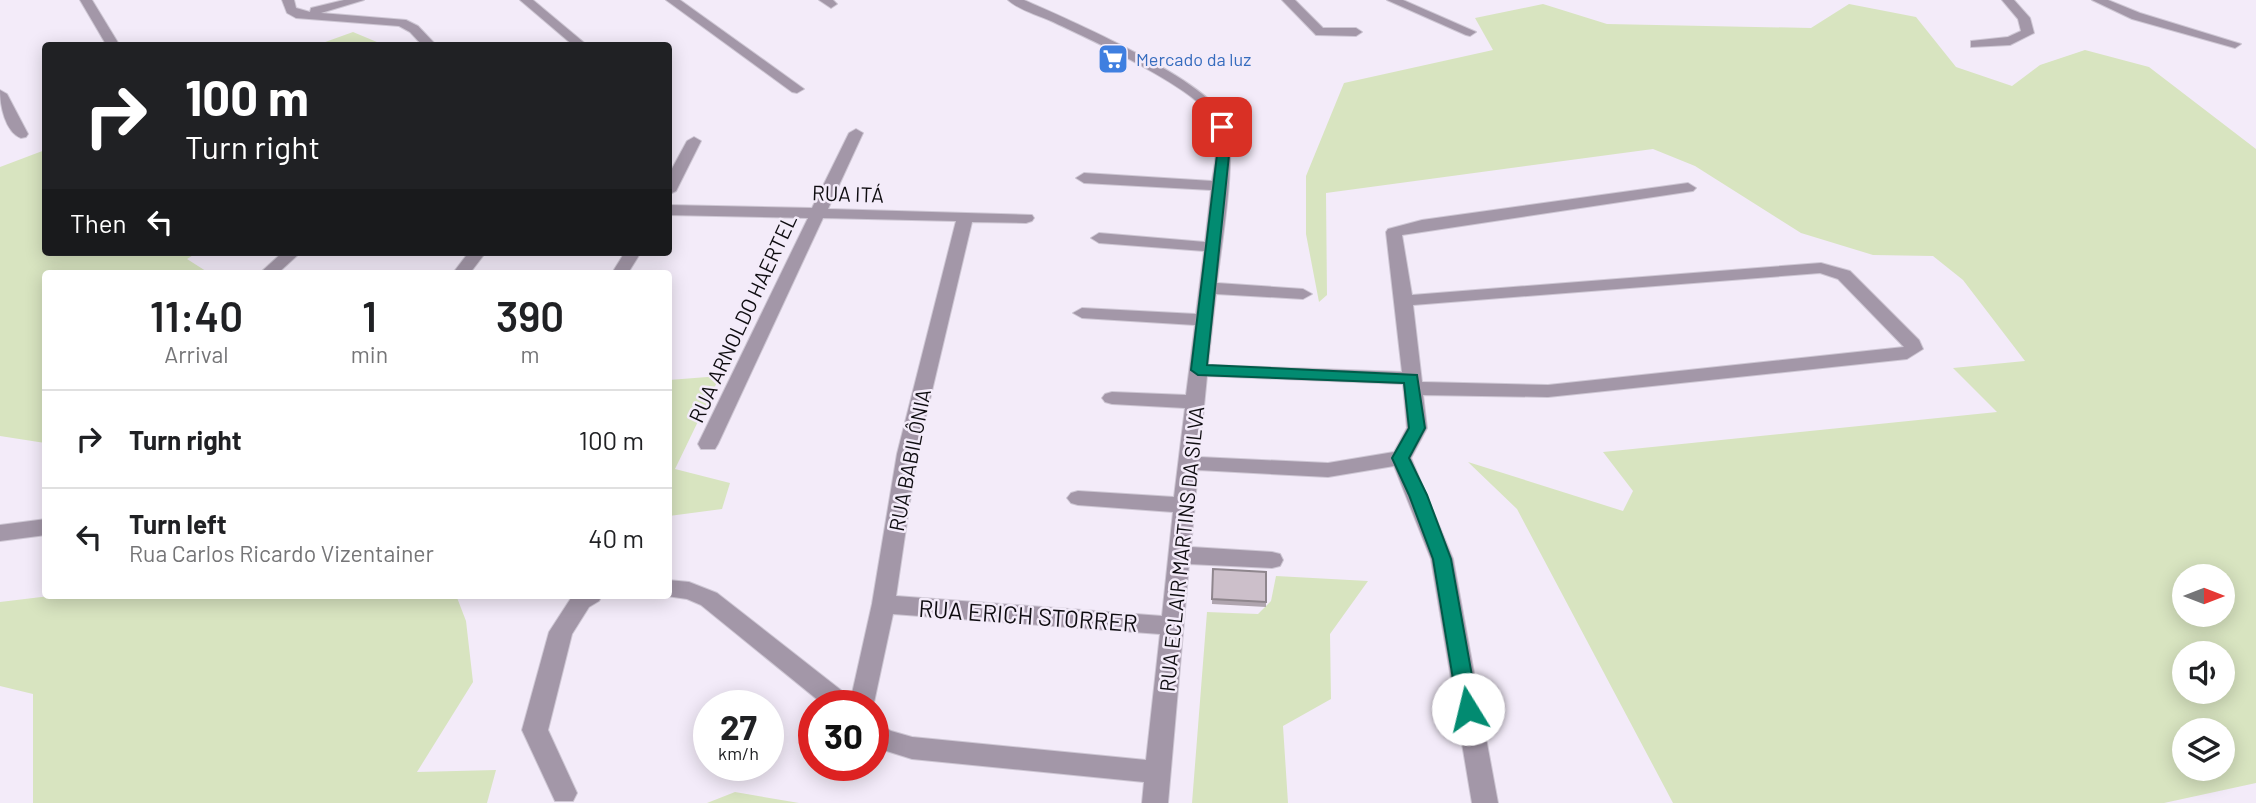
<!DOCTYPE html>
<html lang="en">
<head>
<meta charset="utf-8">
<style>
  body { margin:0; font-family:Barlow,sans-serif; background:#f2f2f2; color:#202124; height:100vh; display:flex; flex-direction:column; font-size:26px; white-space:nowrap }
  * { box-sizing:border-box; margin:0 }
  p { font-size:23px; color:#757577 }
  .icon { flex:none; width:38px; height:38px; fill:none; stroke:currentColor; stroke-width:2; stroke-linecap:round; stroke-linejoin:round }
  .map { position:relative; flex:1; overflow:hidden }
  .sheet { position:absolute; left:42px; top:270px; width:630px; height:329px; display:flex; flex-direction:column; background:#fff; border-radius:7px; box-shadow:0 4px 18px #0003 }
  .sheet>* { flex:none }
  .banner { position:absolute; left:42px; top:42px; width:630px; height:214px; border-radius:7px; box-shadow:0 4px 18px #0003; background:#202124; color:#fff; overflow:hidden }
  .needle { width:46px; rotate:90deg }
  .buttons { position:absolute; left:2172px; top:564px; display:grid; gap:14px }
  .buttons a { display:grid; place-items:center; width:63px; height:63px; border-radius:50%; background:#fff; box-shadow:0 4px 18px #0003; font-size:35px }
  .speed { position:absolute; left:693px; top:690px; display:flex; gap:14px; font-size:35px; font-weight:700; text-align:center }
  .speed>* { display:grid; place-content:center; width:91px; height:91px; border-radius:50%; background:#fff; box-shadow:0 4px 18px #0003; line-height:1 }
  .speed small { font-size:18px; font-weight:400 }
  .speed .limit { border:10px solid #d22; background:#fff; color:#111 }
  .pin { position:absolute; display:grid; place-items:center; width:60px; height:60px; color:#fff; margin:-30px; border-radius:14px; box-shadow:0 4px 10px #0006 }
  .me { position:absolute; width:77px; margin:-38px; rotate:351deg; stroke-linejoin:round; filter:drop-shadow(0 0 5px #0008) }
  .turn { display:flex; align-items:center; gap:24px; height:147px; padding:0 28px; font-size:32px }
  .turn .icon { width:91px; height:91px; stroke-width:2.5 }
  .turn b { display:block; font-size:49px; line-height:60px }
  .then { display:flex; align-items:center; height:66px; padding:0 28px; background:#0003; gap:14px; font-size:26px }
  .eta { display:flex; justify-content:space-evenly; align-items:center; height:119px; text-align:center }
  .eta b { font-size:42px; font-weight:600; line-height:49px }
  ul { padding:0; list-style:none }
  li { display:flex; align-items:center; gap:21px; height:98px; padding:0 28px; border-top:2px solid #e0e0e0 }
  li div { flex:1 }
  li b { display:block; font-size:26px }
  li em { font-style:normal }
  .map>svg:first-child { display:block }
</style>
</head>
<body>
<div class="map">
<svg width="2256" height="803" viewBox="0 0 2256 803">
  <rect width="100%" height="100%" fill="#f3ebf9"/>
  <!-- green -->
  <g fill="#d8e4c0" fill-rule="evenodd">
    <path d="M1543,4l64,20 204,4 38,-24 67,13 40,50 56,19 28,-21 45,-15 64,17 107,82v634l-92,20h-491l-156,-294 -49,-47 155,49 10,-20 -30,-39 394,-40 -44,-44 72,-7 -62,-81 -30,-24 -60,-1 -72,-22 -106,-67 -42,-17 -327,44 1,102 -8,7 -13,-68v-58l38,-93 149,-33 -18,-32zM2184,576h38v38h-38zM2184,653h38v38h-38zM2184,730h38v38h-38z"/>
    <polygon points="353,32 384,45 317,45"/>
    <polygon points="45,150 46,252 198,252 187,259 209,273 46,273 45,443 0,436 0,167"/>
    <polygon points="720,376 675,469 730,483 722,509 669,516 669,380"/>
    <polygon points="1276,576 1368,581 1330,634 1331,699 1283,726 1288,803 1192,803 1207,612 1258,614 1271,601"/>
    <polygon points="58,595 456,595 466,621 473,682 417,772 496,770 487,803 33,803 33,694 0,686 0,602"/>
    <polygon points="735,792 799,803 707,803"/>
  </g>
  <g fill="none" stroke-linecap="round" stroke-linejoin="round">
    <!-- minor casing -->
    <g stroke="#cec7d4" stroke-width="2">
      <g id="minor">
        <polygon points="80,0 92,0 120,46 107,46"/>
        <polygon points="282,0 294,0 296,8 310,12 311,8 344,0 364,0 321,13 406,20 418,26 437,46 423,46 410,32 399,26 296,18 287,13"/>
        <polygon points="520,0 533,0 588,46 574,46"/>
        <polygon points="666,0 680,0 804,89 797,93 792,92"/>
        <polygon points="819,0 833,0 837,4 831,8"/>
        <path d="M1008,0h16c41,18 192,83 203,123 10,35 -6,122 -10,160l86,6 9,5 -9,5 -87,-5 -8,71 194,7 -16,-140 2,-3 34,-9 266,-37 8,5 -3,3 -291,44 10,60 409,-32 29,8 69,69 4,9 -16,10 -359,38 -125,-2 4,33 -16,30 42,101 45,244h-26l-41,-244 -37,-93 -66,11 -130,-7 -7,77 81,5 8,2 3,6 -3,6 -8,2 -83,-4 -21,239h-26l2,-21 -232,-23 -38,-12 -1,-27 18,11 21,6 234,23 14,-126 -267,-20 -20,93 -49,-2 -123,-100 -14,-6 -27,-4h8v-15l21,2 28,11 134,105 21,-94 25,-150 59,-233 -133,-3 -105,226 -3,5h-14l-3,-5 110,-226 -140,-3v-10l144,3 37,-75 7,-4 7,4 -35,76 204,6 2,3 -2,3 -6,2 -54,-1 -55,232 -21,142 266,20 11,-104 -95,-7 -7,-2 -4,-5 4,-5 7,-2 96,6 11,-89 -73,-4 -7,-2 -3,-4 3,-4 7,-2 74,3 9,-70 -113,-7 -9,-5 9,-5 114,6 8,-63 -105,-8 -8,-5 8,-5 106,9 6,-52 -127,-7 -8,-5 8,-5 128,8c3,-19 9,-46 -1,-64 -16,-30 -126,-80 -160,-96 -14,-6 -32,-11 -43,-21zM1820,273l18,6 66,68 -356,38 -126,-3 -9,-77zM1207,376l196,8 4,44 -13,24 -66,11 -129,-6z"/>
        <polygon points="1282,0 1295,0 1323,28 1356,28 1362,32 1356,36 1316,35"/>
        <polygon points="1387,0 1403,0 1476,32 1470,36 1466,35"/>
        <polygon points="2002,0 2014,0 2030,18 2034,33 2010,45 1971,47 1971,41 2008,37 2021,31 2018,19"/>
        <polygon points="2092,0 2108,0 2140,13 2241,44 2235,48 2132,19"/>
        <path d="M0,90l7,4 21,40 -2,3 -5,1c-16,-6 -21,-33 -21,-48z"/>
        <polygon points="694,137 701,141 676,191 668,195 668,176 687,141"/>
        <polygon points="283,252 301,252 278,273 260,273"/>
        <polygon points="469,252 486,252 470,273 453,273"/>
        <polygon points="625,252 641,252 628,273 612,273"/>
        <polygon points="46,519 46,535 0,541 0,525"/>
        <polygon points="573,595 602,595 599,601 589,607 572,634 548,730 577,793 573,801 555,801 522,730 549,632"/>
      </g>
    </g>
    <!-- minor -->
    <use href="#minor" fill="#a397a8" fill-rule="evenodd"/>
  </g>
  <!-- wall -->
  <polygon fill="#afa4ae" points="1213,569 1266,602 1266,607 1212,604"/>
  <!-- building -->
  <polygon fill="#ccbfca" stroke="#8f868d" stroke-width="2" points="1213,569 1266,572 1266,602 1212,599"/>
  <!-- route -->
  <polygon fill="#028b71" stroke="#015a49" stroke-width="2" points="1222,124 1228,127 1229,155 1207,365 1417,375 1425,428 1409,458 1427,495 1451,559 1478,709 1475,715 1468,718 1461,715 1458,709 1433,559 1409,495 1392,458 1409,428 1404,383 1198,375 1191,370 1217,155 1216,127"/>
  <!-- icons -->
  <defs>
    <g id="supermarket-square" transform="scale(1.575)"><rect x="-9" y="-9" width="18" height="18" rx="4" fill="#3f7fe0" stroke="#f3ebf9"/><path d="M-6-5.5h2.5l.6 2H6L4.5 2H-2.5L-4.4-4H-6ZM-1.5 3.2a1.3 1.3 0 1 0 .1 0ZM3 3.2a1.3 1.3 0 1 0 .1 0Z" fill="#fff"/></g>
  </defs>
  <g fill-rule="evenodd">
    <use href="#supermarket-square" x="1113" y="59"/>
  </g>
  <g text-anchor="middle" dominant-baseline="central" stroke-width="5" stroke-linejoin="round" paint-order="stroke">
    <!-- far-shop labels -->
    <g font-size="18" fill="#366cbe" stroke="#f3ebf9" text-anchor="start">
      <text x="1136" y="59">Mercado da luz</text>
    </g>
    <!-- street labels -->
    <g font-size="21" fill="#0e0c10" stroke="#f3ebf9">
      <text transform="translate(848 193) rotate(2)">RUA ITÁ</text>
      <text transform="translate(742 318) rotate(-65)">RUA ARNOLDO HAERTEL</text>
      <text transform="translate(909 460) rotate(-79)">RUA BABILÔNIA</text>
      <text transform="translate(1181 549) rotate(-84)">RUA ECLAIR MARTINS DA SILVA</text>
    </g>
    <!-- near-street labels -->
    <g font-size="24" fill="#0e0c10" stroke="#f3ebf9">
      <text transform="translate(1028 615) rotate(4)">RUA ERICH STORRER</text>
    </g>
  </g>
</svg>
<div class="buttons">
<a><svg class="needle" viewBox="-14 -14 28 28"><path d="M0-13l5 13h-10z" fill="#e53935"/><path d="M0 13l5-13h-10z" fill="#757577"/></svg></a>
<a><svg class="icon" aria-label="sound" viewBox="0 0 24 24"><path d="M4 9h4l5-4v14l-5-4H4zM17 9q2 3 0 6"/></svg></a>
<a><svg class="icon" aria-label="layers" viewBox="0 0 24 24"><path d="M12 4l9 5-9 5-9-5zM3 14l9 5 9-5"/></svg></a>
</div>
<div class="speed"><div>27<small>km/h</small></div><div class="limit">30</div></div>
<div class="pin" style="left:1222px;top:127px;background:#d93025"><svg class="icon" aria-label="arrive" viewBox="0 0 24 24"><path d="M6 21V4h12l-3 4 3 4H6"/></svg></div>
<svg class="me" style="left:1468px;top:709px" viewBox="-20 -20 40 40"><circle r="19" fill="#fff"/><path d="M0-13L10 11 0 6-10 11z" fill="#028b71"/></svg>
<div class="banner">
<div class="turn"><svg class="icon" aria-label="right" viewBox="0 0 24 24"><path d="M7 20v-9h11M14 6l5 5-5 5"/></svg><div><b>100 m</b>Turn right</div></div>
<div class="then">Then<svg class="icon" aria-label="left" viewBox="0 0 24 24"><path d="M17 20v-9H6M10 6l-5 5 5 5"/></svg></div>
</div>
<section class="sheet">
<div class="eta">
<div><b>11:40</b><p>Arrival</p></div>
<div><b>1</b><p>min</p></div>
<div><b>390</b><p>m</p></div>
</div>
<ul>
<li><svg class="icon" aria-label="right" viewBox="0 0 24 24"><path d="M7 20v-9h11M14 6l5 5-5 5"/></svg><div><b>Turn right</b></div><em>100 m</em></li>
<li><svg class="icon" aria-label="left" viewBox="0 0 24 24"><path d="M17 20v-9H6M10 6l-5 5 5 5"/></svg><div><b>Turn left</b><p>Rua Carlos Ricardo Vizentainer</p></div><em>40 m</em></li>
</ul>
</section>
</div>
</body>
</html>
